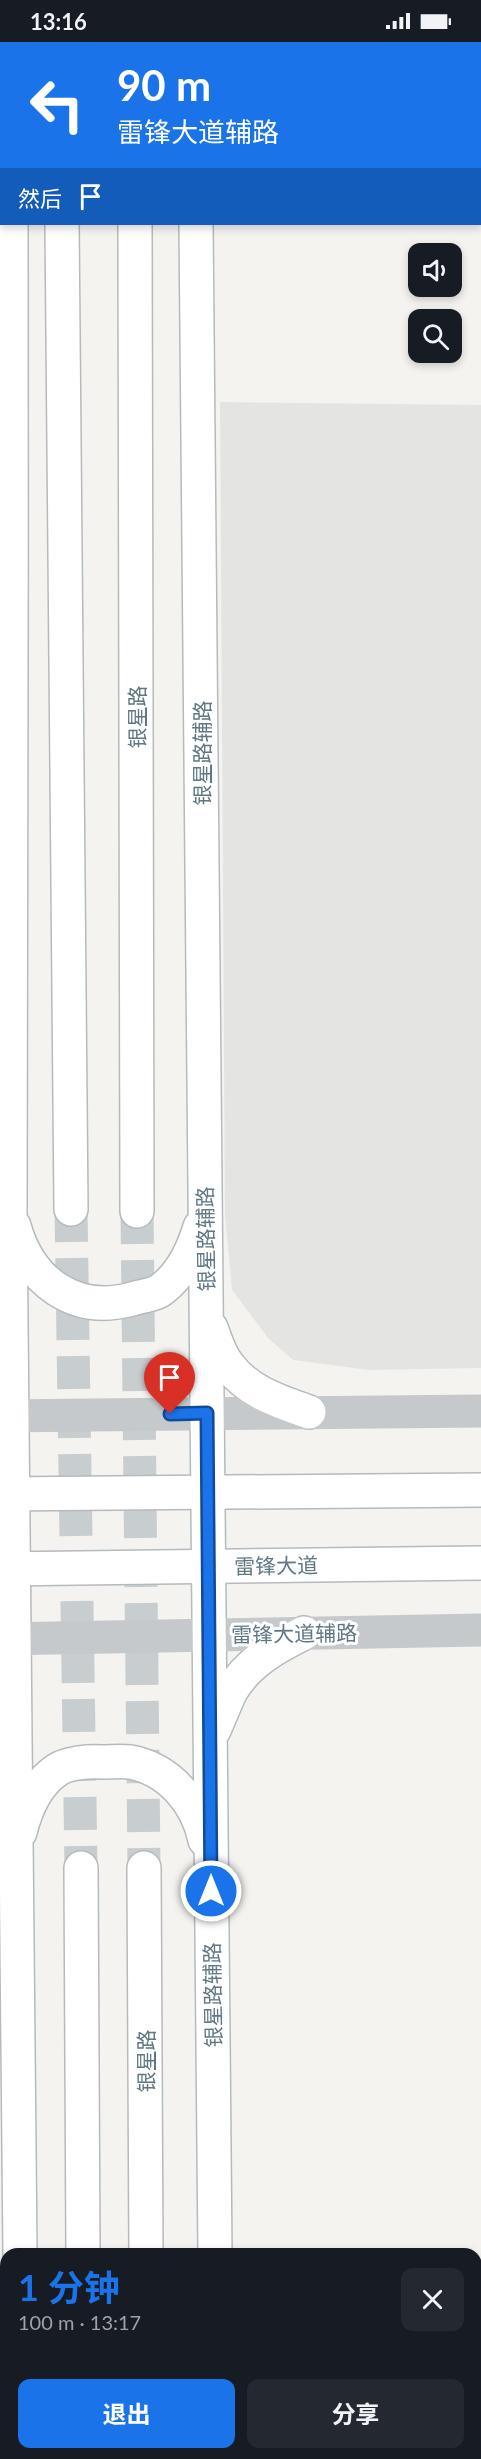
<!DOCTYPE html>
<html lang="zh">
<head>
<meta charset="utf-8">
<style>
  body { margin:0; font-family:Lato,"Noto Sans SC",sans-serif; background:#242831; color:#f1f3f6; height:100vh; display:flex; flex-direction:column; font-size:22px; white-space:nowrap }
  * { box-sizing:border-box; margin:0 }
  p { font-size:20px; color:#9ea1a6 }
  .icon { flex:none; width:33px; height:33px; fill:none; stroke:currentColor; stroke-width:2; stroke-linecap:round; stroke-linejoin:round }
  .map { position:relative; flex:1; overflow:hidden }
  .side { position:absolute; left:0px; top:2206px; width:482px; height:212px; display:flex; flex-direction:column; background:#171b24; border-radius:18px 18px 0 0; box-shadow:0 3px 9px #0003 }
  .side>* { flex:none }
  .hud { position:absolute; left:0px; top:0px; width:482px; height:183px; box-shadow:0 3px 9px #0003; background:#1a73e8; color:#fff; overflow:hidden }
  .controls { position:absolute; left:408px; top:201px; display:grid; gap:12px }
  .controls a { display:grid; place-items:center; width:54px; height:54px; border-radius:12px; background:#171b24; box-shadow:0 3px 9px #0003; font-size:30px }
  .pin { position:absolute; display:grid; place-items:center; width:51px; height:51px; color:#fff; margin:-62px -26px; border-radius:50% 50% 50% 0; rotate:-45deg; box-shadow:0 0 6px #0007 }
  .pin .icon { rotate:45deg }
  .me { position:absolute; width:66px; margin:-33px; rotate:0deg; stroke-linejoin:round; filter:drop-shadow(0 0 4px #0008) }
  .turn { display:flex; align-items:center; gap:21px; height:126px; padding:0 18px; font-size:27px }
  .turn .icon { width:78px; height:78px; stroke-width:2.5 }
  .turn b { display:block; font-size:42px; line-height:51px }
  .then { display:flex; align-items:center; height:57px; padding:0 18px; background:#0003; gap:12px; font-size:22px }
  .round { display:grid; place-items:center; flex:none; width:63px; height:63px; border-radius:12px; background:#242831 }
  .summary { display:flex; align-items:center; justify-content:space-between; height:102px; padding:0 18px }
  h1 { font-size:36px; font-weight:700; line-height:45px; color:#1a73e8 }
  .primary-button { display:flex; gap:12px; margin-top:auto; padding:12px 18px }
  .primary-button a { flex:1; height:69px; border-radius:12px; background:#1a73e8; color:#fff; font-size:24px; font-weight:700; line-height:69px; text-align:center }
  .primary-button a+a { background:#242831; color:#f1f3f6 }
  .status { display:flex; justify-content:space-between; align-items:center; height:42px; padding:0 30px; background:#171b24; direction:ltr }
  .status svg { height:16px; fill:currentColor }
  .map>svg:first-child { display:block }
  .built { fill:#e4e5e2 }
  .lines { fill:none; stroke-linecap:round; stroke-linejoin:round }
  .trunk-tunnel { stroke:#c8cecf; stroke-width:33; stroke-dasharray:33 16; stroke-linecap:butt }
  .secondary-casing { stroke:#b4bbbe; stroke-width:36 }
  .primary-casing { stroke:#b5babd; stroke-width:36 }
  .trunk-casing { stroke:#b7babc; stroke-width:36 }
  .tertiary { stroke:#c5c9cb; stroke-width:33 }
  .secondary { stroke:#fff; stroke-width:33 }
  .primary { stroke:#fff; stroke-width:33 }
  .trunk { stroke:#fff; stroke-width:33 }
  .route-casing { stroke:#114b97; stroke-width:15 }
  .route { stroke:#1a73e8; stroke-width:10 }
  .labels { text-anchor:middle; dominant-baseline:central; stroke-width:6; stroke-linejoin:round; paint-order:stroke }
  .street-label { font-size:21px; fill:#607783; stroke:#fff }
</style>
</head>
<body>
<div class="status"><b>13:16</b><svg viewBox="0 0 49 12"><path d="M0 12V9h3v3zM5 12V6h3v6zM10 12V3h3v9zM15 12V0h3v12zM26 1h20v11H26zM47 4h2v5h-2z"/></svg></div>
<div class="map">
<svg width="481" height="2417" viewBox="0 0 481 2417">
  <rect width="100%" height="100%" fill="#f4f3ef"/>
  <path class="built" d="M220,360L481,363V1326L369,1328L293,1318L268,1296L232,1248L225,1174Z"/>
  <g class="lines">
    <path class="trunk-tunnel" d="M71,1167L81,1826
      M137,1169L144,1826"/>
    <g class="secondary-casing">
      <path id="secondary" d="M10,0V2
        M194,0V2
        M0,72L2,69
        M11,182C12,512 10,841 10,1172C11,1519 14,1866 20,2212
        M196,182L215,2212
        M14,1184C29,1239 74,1273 132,1257C141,1254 155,1253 162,1247C182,1232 193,1208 200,1185
        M211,1286C216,1299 220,1314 229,1324C248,1350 281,1360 309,1370
        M214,1688C220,1675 225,1661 231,1649C248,1620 276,1605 304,1591
        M20,1790C26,1766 36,1742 57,1728C67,1721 89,1719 102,1720C111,1720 121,1719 130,1720C169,1727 197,1760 205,1798
        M24,2412V2417
        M217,2412V2417"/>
    </g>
    <g class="primary-casing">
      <path id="primary" d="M0,1452L481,1448
        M0,1527L481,1521"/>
    </g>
    <g class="trunk-casing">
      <path id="trunk" d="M61,0V2
        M134,0V2
        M62,182L71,1167
        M135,182L137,1169
        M81,1826L83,2212
        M144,1826L146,2212
        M85,2412V2417
        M147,2412V2417"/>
    </g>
    <path class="tertiary" d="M0,1374L481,1369
      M0,1597L481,1588"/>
    <use href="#secondary" class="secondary"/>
    <use href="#primary" class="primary"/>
    <use href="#trunk" class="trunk"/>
  </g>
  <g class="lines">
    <g class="route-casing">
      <path id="route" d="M170,1372L207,1371L211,1849"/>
    </g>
    <use href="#route" class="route"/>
  </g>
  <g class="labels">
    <g class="street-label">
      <text transform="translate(136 675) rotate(-90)">银星路</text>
      <text transform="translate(201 711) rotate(-90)">银星路辅路</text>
      <text transform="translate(205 1197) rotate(-91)">银星路辅路</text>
      <text transform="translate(276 1523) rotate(-1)">雷锋大道</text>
      <text transform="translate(294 1591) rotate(-1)">雷锋大道辅路</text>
      <text transform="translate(212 1953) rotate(-91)">银星路辅路</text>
      <text transform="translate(145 2019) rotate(-90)">银星路</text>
    </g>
  </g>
</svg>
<div class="controls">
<a><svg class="icon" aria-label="sound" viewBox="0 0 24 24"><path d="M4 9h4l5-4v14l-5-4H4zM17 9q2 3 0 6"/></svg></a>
<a><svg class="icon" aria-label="search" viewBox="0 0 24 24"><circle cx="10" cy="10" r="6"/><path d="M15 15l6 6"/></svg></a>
</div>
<div class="pin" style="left:170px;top:1372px;background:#d93025"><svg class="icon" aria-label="arrive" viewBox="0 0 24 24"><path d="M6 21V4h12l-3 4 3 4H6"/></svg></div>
<svg class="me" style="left:211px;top:1849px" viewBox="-20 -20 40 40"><circle r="17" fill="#1a73e8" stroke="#fff" stroke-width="3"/><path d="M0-11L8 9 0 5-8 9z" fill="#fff"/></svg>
<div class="hud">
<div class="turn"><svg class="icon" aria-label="left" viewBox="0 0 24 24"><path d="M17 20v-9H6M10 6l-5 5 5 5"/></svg><div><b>90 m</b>雷锋大道辅路</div></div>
<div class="then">然后<svg class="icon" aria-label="arrive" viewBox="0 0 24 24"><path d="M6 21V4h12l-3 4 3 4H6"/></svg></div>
</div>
<section class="side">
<div class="summary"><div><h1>1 分钟</h1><p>100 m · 13:17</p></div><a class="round"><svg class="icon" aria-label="close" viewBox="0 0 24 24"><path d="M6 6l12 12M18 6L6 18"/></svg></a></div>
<div class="primary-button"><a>退出</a><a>分享</a></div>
</section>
</div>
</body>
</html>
